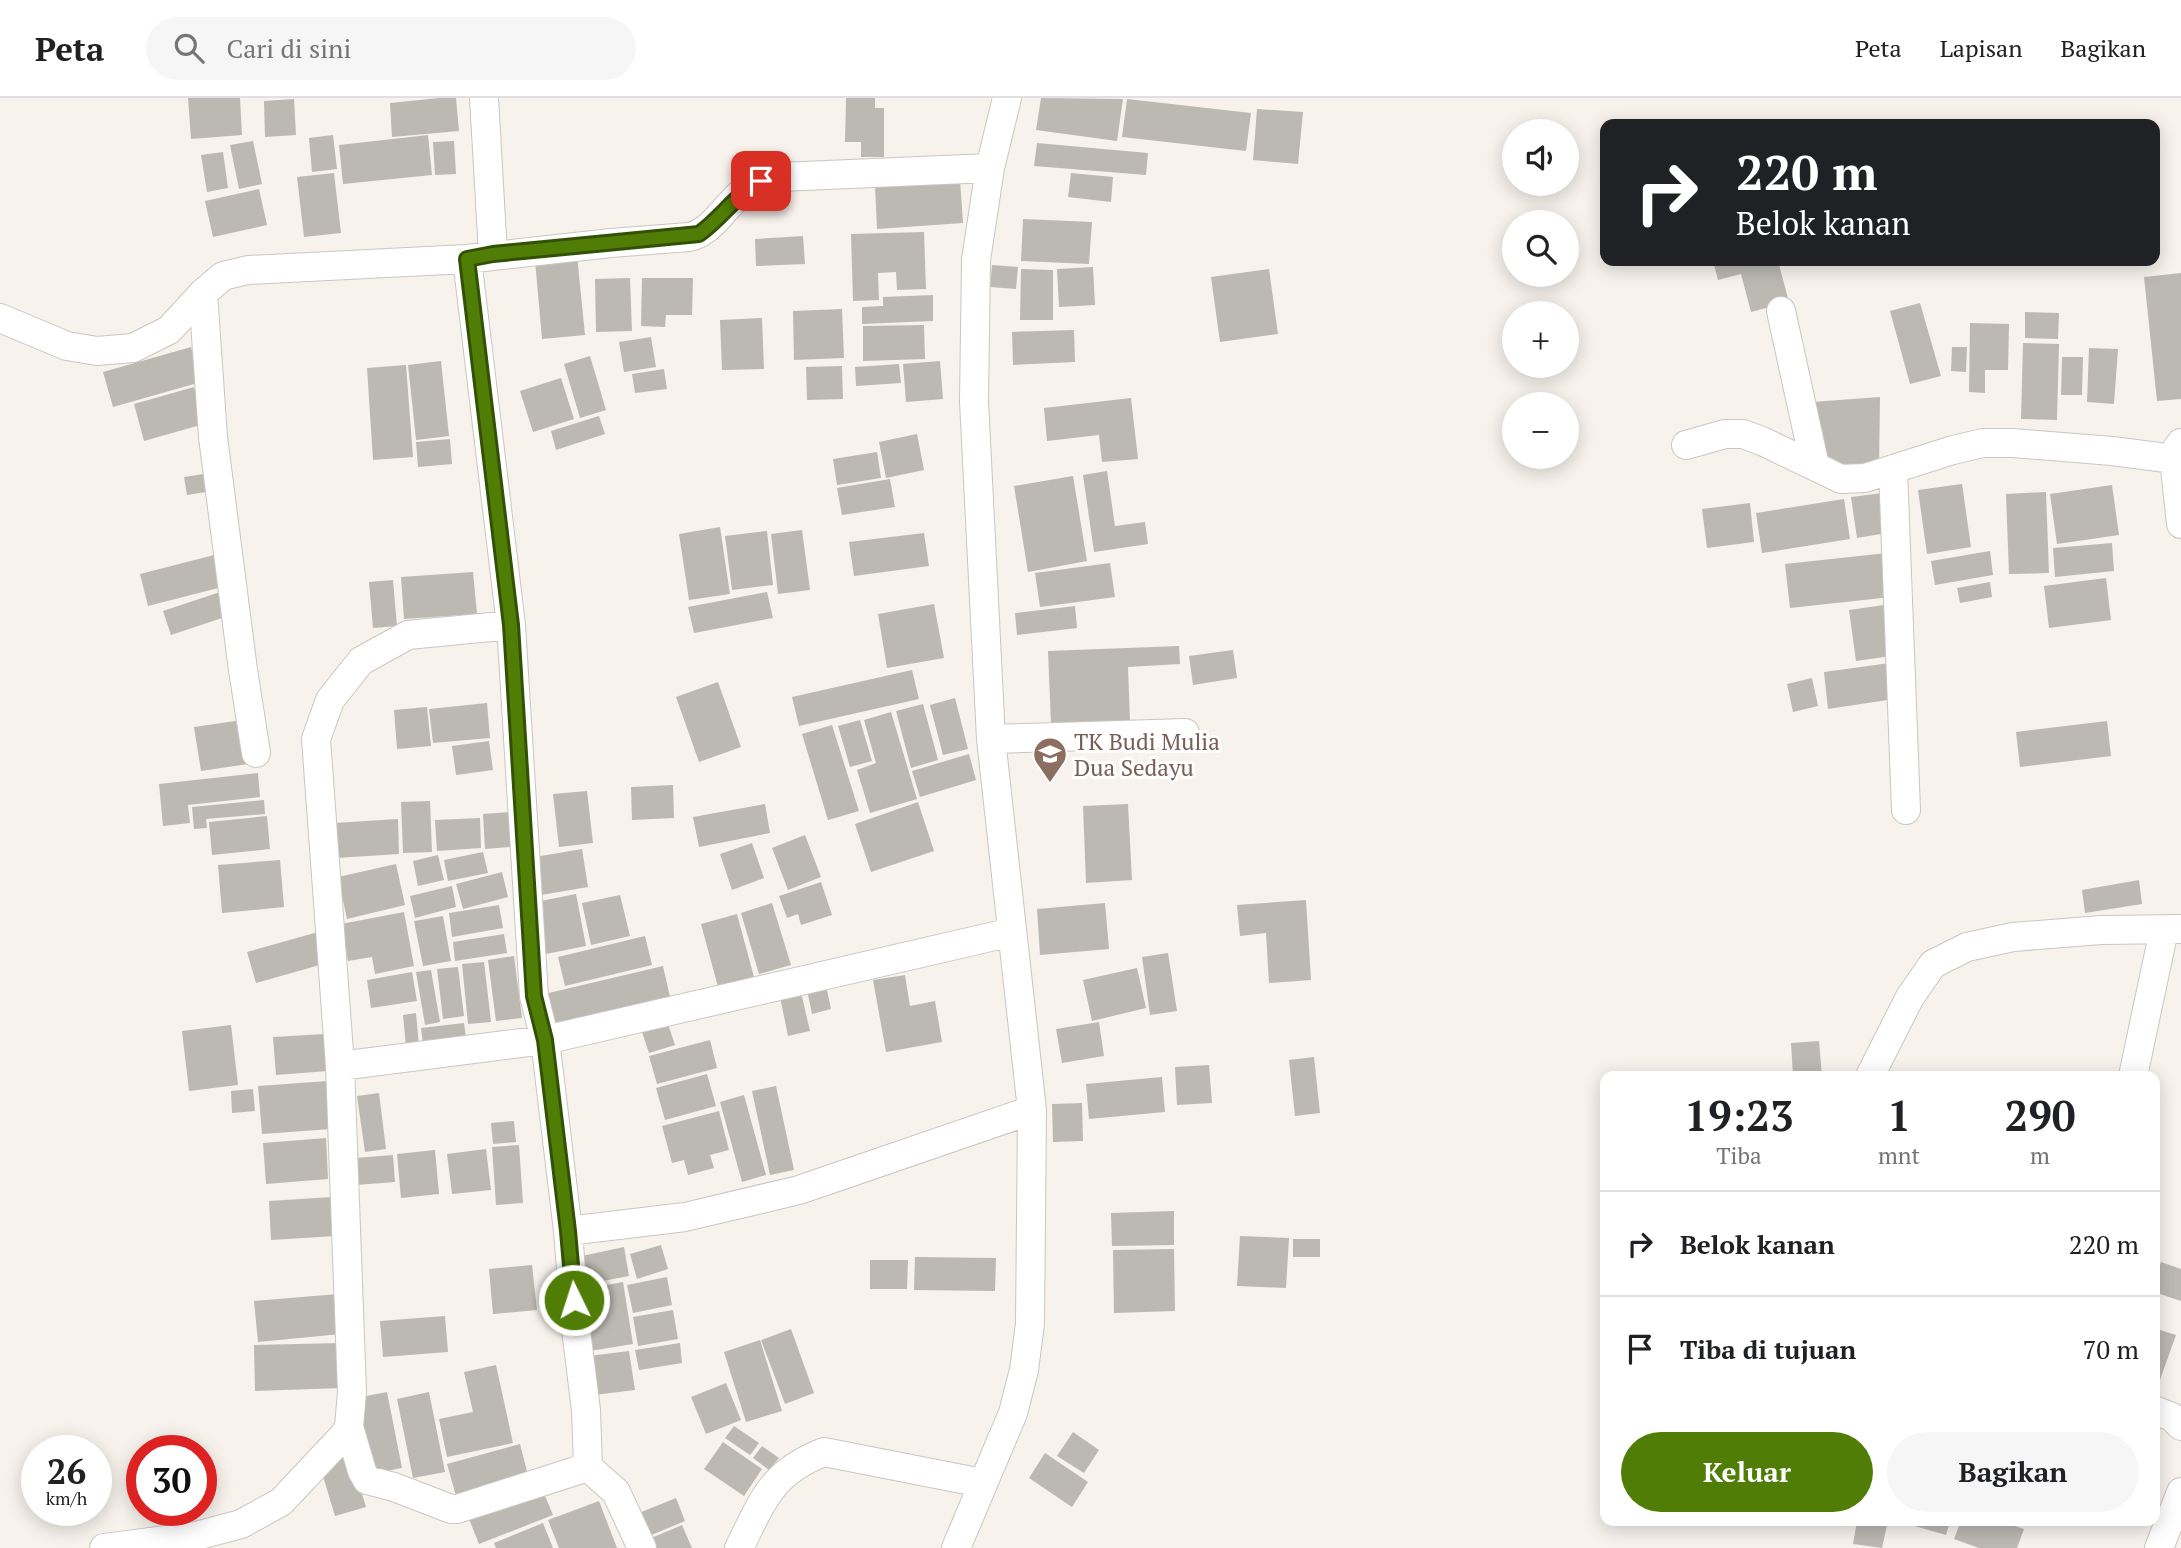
<!DOCTYPE html>
<html lang="id">
<head>
<meta charset="utf-8">
<style>
  body { margin:0; font-family:"PT Serif",serif; background:#f6f6f6; color:#202124; height:100vh; display:flex; flex-direction:column; font-size:26px; white-space:nowrap }
  * { box-sizing:border-box; margin:0 }
  p { font-size:23px; color:#757577 }
  .icon { flex:none; width:38px; height:38px; fill:none; stroke:currentColor; stroke-width:2; stroke-linecap:round; stroke-linejoin:round }
  .map { position:relative; flex:1; overflow:hidden }
  .panel { position:absolute; left:1600px; top:973px; width:560px; height:455px; display:flex; flex-direction:column; background:#fff; border-radius:14px; box-shadow:0 4px 18px #0003 }
  .panel>* { flex:none }
  .guide { position:absolute; left:1600px; top:21px; width:560px; height:147px; border-radius:14px; box-shadow:0 4px 18px #0003; background:#202124; color:#fff; overflow:hidden }
  .fabs { position:absolute; left:1502px; top:21px; display:grid; gap:14px }
  .fabs a { display:grid; place-items:center; width:77px; height:77px; border-radius:50%; background:#fff; box-shadow:0 4px 18px #0003; font-size:35px }
  .speed { position:absolute; left:21px; top:1337px; display:flex; gap:14px; font-size:35px; font-weight:700; text-align:center }
  .speed>* { display:grid; place-content:center; width:91px; height:91px; border-radius:50%; background:#fff; box-shadow:0 4px 18px #0003; line-height:1 }
  .speed small { font-size:18px; font-weight:400 }
  .speed .limit { border:10px solid #d22; background:#fff; color:#111 }
  .pin { position:absolute; display:grid; place-items:center; width:60px; height:60px; color:#fff; margin:-30px; border-radius:14px; box-shadow:0 4px 10px #0006 }
  .me { position:absolute; width:77px; margin:-38px; rotate:356deg; stroke-linejoin:round; filter:drop-shadow(0 0 5px #0008) }
  .turn { display:flex; align-items:center; gap:24px; height:147px; padding:0 21px; font-size:32px }
  .turn .icon { width:91px; height:91px; stroke-width:2.5 }
  .turn b { display:block; font-size:49px; line-height:60px }
  .eta { display:flex; justify-content:space-evenly; align-items:center; height:119px; text-align:center }
  .eta b { font-size:42px; font-weight:700; line-height:49px }
  .button { display:flex; gap:14px; margin-top:auto; padding:14px 21px }
  .button a { flex:1; height:80px; border-radius:42px; background:#4f7d06; color:#fff; font-size:28px; font-weight:700; line-height:80px; text-align:center }
  .button a+a { background:#f6f6f6; color:#202124 }
  ul { padding:0; list-style:none }
  li { display:flex; align-items:center; gap:21px; height:105px; padding:0 21px; border-top:2px solid #e0e0e0 }
  li div { flex:1 }
  li b { display:block; font-size:26px }
  li em { font-style:normal }
  header { display:flex; align-items:center; gap:42px; box-sizing:border-box; height:98px; padding:0 35px; background:#fff; border-bottom:2px solid #e0e0e0 }
  header strong { font-size:33px }
  nav { display:flex; gap:38px; margin-inline-start:auto; font-size:24px }
  .search { width:490px; height:63px; background:#f6f6f6; display:flex; align-items:center; gap:18px; box-sizing:border-box; padding:0 24px; border-radius:38px; color:#757577; font-size:26px }
  .map>svg:first-child { display:block }
  .building { fill:#bcb8b2 }
  .lines { fill:none; stroke-linecap:round; stroke-linejoin:round }
  .minor-casing { stroke:#cac6c0; stroke-width:30 }
  .minor { stroke:#fff; stroke-width:28 }
  .route-casing { stroke:#335104; stroke-width:18 }
  .route { stroke:#4f7d06; stroke-width:12 }
  .labels { text-anchor:middle; dominant-baseline:central; stroke-width:6; stroke-linejoin:round; paint-order:stroke }
  .education-label { font-size:23px; fill:#785e54; stroke:#fff; text-anchor:start }
</style>
</head>
<body>
<header>
<strong>Peta</strong>
<div class="search"><svg class="icon" aria-label="search" viewBox="0 0 24 24"><circle cx="10" cy="10" r="6"/><path d="M15 15l6 6"/></svg>Cari di sini</div>
<nav><a>Peta</a><a>Lapisan</a><a>Bagikan</a></nav>
</header>
<div class="map">
<svg width="2181" height="1450" viewBox="0 0 2181 1450">
  <rect width="100%" height="100%" fill="#f7f2ec"/>
  <path class="building" d="M188,0H240L242,37L191,41Z
    M439,0H456L459,33L392,39L390,5Z
    M846,0H875V10H884V59H861V44H845Z
    M1041,0L1123,1L1117,43L1036,32Z
    M294,1L296,37L265,39L264,3Z
    M1127,1L1251,15L1246,53L1122,39Z
    M1257,11L1303,14L1298,66L1253,62Z
    M333,37L337,71L312,74L309,40Z
    M428,37L432,77L343,86L339,47Z
    M253,43L262,86L239,91L230,47Z
    M454,43L456,76L435,77L433,44Z
    M1037,45L1148,55L1146,77L1034,68Z
    M223,54L228,90L207,94L201,57Z
    M334,75L341,135L304,139L297,79Z
    M1071,75L1113,79L1111,104L1068,99Z
    M960,82L963,125L877,131L875,88Z
    M259,91L267,127L213,139L205,103Z
    M1023,121L1092,124L1089,166L1021,163Z
    M924,134L926,191L897,192L896,174L878,175L879,202L853,203L851,136Z
    M803,138L805,166L756,168L755,141Z
    M577,157L585,237L542,241L535,162Z
    M1713,163H1778L1789,204L1751,214L1741,176L1718,182Z
    M992,167L1018,169L1016,191L990,189Z
    M1093,169L1095,207L1059,209L1057,171Z
    M1021,171L1053,172V222H1020Z
    M1269,171L1278,236L1220,244L1211,179Z
    M2181,175V301L2157,303L2144,179Z
    M630,180L632,233L596,234L595,181Z
    M642,180H693L692,217H666L665,229L641,228Z
    M933,197V223L862,226V209L883,208V199Z
    M1920,205L1941,278L1910,286L1890,213Z
    M842,211L844,260L794,262L793,213Z
    M2025,214L2059,215L2058,241L2025,240Z
    M762,220L764,271L722,272L720,222Z
    M1970,225L2009,226L2008,272H1985V295L1969,294Z
    M924,227L925,261L863,263V228Z
    M1074,232L1075,264L1013,267L1012,234Z
    M651,239L656,269L624,274L619,244Z
    M2023,245L2059,246L2057,322L2021,321Z
    M191,249L201,284L113,309L103,274Z
    M1952,249H1967L1966,274L1951,273Z
    M2089,250L2118,251L2114,306L2087,304Z
    M590,258L606,312L580,320L564,266Z
    M2062,259H2083L2082,297H2061Z
    M441,263L449,338L416,342L408,267Z
    M940,263L943,301L906,304L903,266Z
    M899,266L901,285L856,288L855,269Z
    M406,267L413,359L373,362L367,270Z
    M842,268L843,301L807,302L806,269Z
    M664,271L667,291L635,295L632,276Z
    M561,280L574,321L533,334L520,293Z
    M194,289L204,326L144,343L134,306Z
    M1880,299L1879,369L1843,366L1820,354L1812,304Z
    M1131,300L1138,361L1102,364L1099,337L1047,343L1044,310Z
    M599,318L605,336L556,352L551,333Z
    M917,336L924,372L886,380L879,344Z
    M450,341L452,366L418,369L416,344Z
    M877,354L881,380L837,387L833,361Z
    M1107,373L1115,428L1145,424L1148,446L1094,454L1083,377Z
    M210,375L212,393L187,397L184,379Z
    M1073,378L1087,463L1028,474L1014,388Z
    M890,381L895,409L842,417L837,390Z
    M1962,386L1971,449L1927,456L1918,392Z
    M2112,387L2119,437L2057,446L2050,396Z
    M2046,394L2049,475L2009,476L2006,396Z
    M1882,395L1887,435L1857,440L1851,399Z
    M1844,401L1850,441L1762,455L1756,415Z
    M1750,405L1754,444L1707,450L1702,411Z
    M720,429L730,496L689,502L679,436Z
    M802,432L810,492L778,496L771,436Z
    M767,433L773,487L732,492L725,438Z
    M924,435L929,468L854,478L849,444Z
    M2112,445L2114,473L2055,479L2053,450Z
    M1990,453L1993,477L1935,487L1931,463Z
    M1887,455L1891,499L1790,510L1785,466Z
    M218,456L226,488L148,508L140,476Z
    M1110,465L1115,499L1040,509L1035,475Z
    M473,474L477,516L404,521L401,479Z
    M2106,480L2111,522L2049,530L2044,488Z
    M393,482L397,528L373,530L369,484Z
    M1990,484L1992,499L1960,505L1957,490Z
    M223,493L231,517L171,537L163,513Z
    M767,494L773,520L694,535L688,509Z
    M934,506L944,560L887,570L878,516Z
    M1884,507L1891,558L1856,563L1849,512Z
    M1075,508L1077,530L1017,537L1015,515Z
    M1179,548L1180,566L1128,569L1130,623L1051,626L1048,553Z
    M1233,552L1237,580L1193,587L1189,558Z
    M1890,565L1894,601L1828,611L1824,574Z
    M912,572L919,601L799,628L792,599Z
    M1812,580L1818,608L1793,614L1787,586Z
    M718,584L741,649L699,664L676,599Z
    M955,600L968,651L943,657L930,607Z
    M487,605L490,640L433,645L429,611Z
    M923,606L938,662L911,670L896,613Z
    M427,609L431,648L397,651L394,612Z
    M891,614L917,701L870,715L857,672L876,665L864,622Z
    M242,622L248,666L201,673L194,629Z
    M860,622L872,663L850,669L838,628Z
    M2107,623L2111,658L2020,669L2016,634Z
    M832,627L859,713L828,722L802,636Z
    M489,643L493,672L456,677L452,648Z
    M969,656L976,682L920,699L912,673Z
    M258,675L260,699L188,707L190,725L163,728L159,686Z
    M673,687L674,720L632,722L631,689Z
    M587,693L593,745L559,749L553,696Z
    M264,702L265,716L206,721L207,730L194,731L192,709Z
    M430,703L432,754L403,755L401,704Z
    M918,704L934,753L871,774L855,726Z
    M765,706L770,735L699,749L693,719Z
    M1128,706L1132,782L1086,785L1083,708Z
    M510,714L511,749L485,751L483,716Z
    M267,718L270,751L212,757L209,724Z
    M480,720L481,750L437,753L435,722Z
    M398,721L399,756L336,760L334,725Z
    M805,737L821,779L788,792L772,750Z
    M752,745L764,780L732,792L720,756Z
    M582,751L588,789L541,797L535,759Z
    M483,754L488,775L448,783L444,762Z
    M438,757L444,782L418,788L413,763Z
    M280,762L284,809L222,815L218,767Z
    M396,766L405,807L347,821L338,779Z
    M502,774L508,799L463,811L456,786Z
    M2139,782L2142,806L2085,815L2082,792Z
    M821,784L832,817L801,827L798,816L787,820L779,798Z
    M452,788L456,809L415,820L410,798Z
    M576,796L586,848L546,856L536,804Z
    M620,797L630,838L591,847L582,805Z
    M1306,802L1311,882L1269,885L1266,835L1240,838L1237,807Z
    M772,805L791,867L759,876L741,815Z
    M1105,805L1109,851L1040,857L1037,811Z
    M499,807L503,830L452,839L449,815Z
    M404,814L414,868L375,876L372,859L348,863L341,826Z
    M737,816L754,879L718,889L701,826Z
    M443,818L451,863L423,868L414,823Z
    M318,834L327,865L256,885L247,854Z
    M504,836L507,855L455,863L453,844Z
    M645,838L652,867L565,888L558,859Z
    M1168,855L1177,913L1150,917L1142,859Z
    M514,858L522,920L496,923L488,862Z
    M484,864L491,924L468,926L462,866Z
    M663,868L670,899L544,929L536,898Z
    M458,869L464,918L443,921L437,871Z
    M1137,870L1146,910L1092,923L1083,882Z
    M431,872L440,924L425,927L416,874Z
    M412,874L417,903L371,910L367,882Z
    M905,877L910,908L935,903L942,944L886,954L873,882Z
    M825,883L831,911L812,916L806,887Z
    M800,890L810,933L788,938L779,894Z
    M416,915L419,948L406,950L403,917Z
    M667,923L675,947L649,955L641,931Z
    M1099,924L1104,958L1062,965L1056,931Z
    M464,925L467,948L424,954L421,930Z
    M231,927L238,987L189,993L182,933Z
    M325,936L328,973L276,977L273,939Z
    M710,942L717,970L657,986L649,958Z
    M1819,943L1822,978H1793L1791,945Z
    M1314,959L1320,1015L1295,1018L1289,962Z
    M1209,967L1212,1005L1177,1007L1175,969Z
    M707,976L716,1008L665,1022L656,990Z
    M1162,979L1165,1014L1089,1021L1086,986Z
    M328,983L331,1031L262,1036L258,988Z
    M776,988L794,1072L770,1077L752,993Z
    M253,991L255,1013L232,1015L231,993Z
    M379,995L386,1051L365,1054L357,998Z
    M744,997L766,1077L742,1084L720,1004Z
    M1082,1005L1083,1043L1053,1044L1052,1006Z
    M719,1013L729,1052L710,1057L714,1070L688,1077L684,1062L672,1065L662,1028Z
    M514,1023L516,1044L493,1046L491,1025Z
    M326,1040L328,1081L266,1086L263,1045Z
    M519,1047L523,1105L496,1107L492,1049Z
    M486,1051L491,1092L452,1096L447,1056Z
    M435,1052L439,1096L401,1100L397,1056Z
    M393,1057L395,1084L356,1087L355,1060Z
    M332,1099L335,1138L271,1142L269,1103Z
    M1174,1113V1147L1112,1148L1111,1115Z
    M1240,1138L1289,1140L1286,1190L1237,1188Z
    M1293,1141H1320V1159H1293Z
    M661,1147L668,1171L637,1181L630,1156Z
    M624,1149L629,1178L587,1186L582,1158Z
    M1174,1151L1175,1213L1114,1215L1113,1152Z
    M915,1159L996,1160L995,1193L914,1192Z
    M870,1162H908L907,1191H870Z
    M2161,1164L2181,1171V1203L2154,1194V1183Z
    M532,1167L537,1212L493,1216L489,1171Z
    M667,1179L672,1207L633,1215L627,1187Z
    M623,1184L633,1246L590,1253L580,1192Z
    M338,1196L341,1236L258,1244L254,1203Z
    M673,1212L678,1241L638,1248L633,1219Z
    M445,1218L448,1254L383,1259L380,1223Z
    M2154,1230L2176,1237L2156,1293H2154Z
    M791,1231L814,1295L785,1306L761,1242Z
    M760,1242L782,1313L746,1324L724,1254Z
    M341,1245L342,1290L255,1293L254,1247Z
    M680,1245L682,1265L639,1272L635,1252Z
    M629,1253L635,1292L594,1297L589,1258Z
    M496,1267L513,1345L447,1359L439,1321L473,1314L464,1274Z
    M726,1285L741,1322L706,1336L691,1299Z
    M387,1294L402,1370L371,1376L356,1300Z
    M429,1294L445,1374L413,1380L397,1301Z
    M734,1328L759,1345L750,1357L725,1340Z
    M1073,1334L1099,1352L1084,1375L1057,1358Z
    M723,1344L762,1371L744,1398L704,1371Z
    M520,1346L530,1385L458,1405L447,1366Z
    M762,1348L779,1360L769,1372L753,1360Z
    M1045,1355L1088,1384L1072,1409L1029,1380Z
    M350,1356L366,1409L335,1418L319,1365Z
    M540,1386L553,1417L479,1446L467,1416Z
    M676,1400L685,1423L649,1438L639,1415Z
    M599,1403L617,1450H559L548,1422Z
    M1857,1423L1887,1427L1882,1450L1853,1446Z
    M1897,1423H1950L1946,1437Z
    M1961,1423H2001L2024,1431L2017,1450H1979L1954,1441Z
    M543,1425L553,1450H496L494,1445Z
    M682,1427L692,1450H652L649,1441Z"/>
  <g class="lines">
    <g class="minor-casing">
      <path id="minor" d="M484,0L493,156
        M467,161L511,527L534,898L545,942L568,1133L575,1224L586,1312L588,1369L616,1394L642,1450
        M203,195L213,339L243,572L256,655
        M1781,213L1815,368
        M0,220L67,248L97,253L133,250L169,232L203,195L223,178L248,172L467,161L611,145L689,139C714,133 724,108 744,93C754,85 767,82 780,79L990,70
        M2181,345L2177,350L2174,361L2181,426
        M1686,347L1725,336H1743L1762,343L1841,381L1865,380L1953,352L1983,345H2013L2112,353L2174,361
        M1893,371L1906,712
        M991,641L1185,635
        M340,968L545,942L1012,834
        M1870,978L1910,899L1933,866L1967,849L2013,839L2101,832L2181,831
        M2133,978L2164,832
        M568,1133L685,1119L799,1092L1032,1012
        M2154,1312L2172,1319L2181,1328
        M349,1329L362,1373L367,1382L394,1389L451,1411H457L588,1369
        M104,1450L196,1438L241,1426L281,1404L344,1337L349,1329L352,1294L340,968L316,641L330,602L361,563L408,537L511,527
        M739,1450C763,1403 770,1375 824,1354L982,1385
        M956,1450L1013,1315L1024,1272L1030,1226L1032,1012L991,641L974,303L976,162L990,70L1007,0
        M2159,1450L2181,1394"/>
    </g>
    <use href="#minor" class="minor"/>
  </g>
  <g class="lines">
    <g class="route-casing">
      <path id="route" d="M574,1202L568,1133L545,942L534,898L511,527L467,161L493,156L699,136C723,119 734,98 761,83"/>
    </g>
    <use href="#route" class="route"/>
  </g>
  <defs>
    <g id="school-pin" transform="scale(1.75)"><path d="M0 17L-7.5 6A9.5 9.5 0 1 1 7.5 6Z" fill="#8d6e63" stroke="#fff"/><path d="M0-5L7-2L0 1L-7-2ZM-4 1L0 2.5L4 1V4Q0 6-4 4Z" fill="#fff"/></g>
  </defs>
  <g fill-rule="evenodd">
    <use href="#school-pin" x="1050" y="656"/>
  </g>
  <g class="labels">
    <g class="education-label">
      <text x="1074" y="643">TK Budi Mulia<tspan x="1074" dy="26">Dua Sedayu</tspan></text>
    </g>
  </g>
</svg>
<div class="fabs">
<a><svg class="icon" aria-label="sound" viewBox="0 0 24 24"><path d="M4 9h4l5-4v14l-5-4H4zM17 9q2 3 0 6"/></svg></a>
<a><svg class="icon" aria-label="search" viewBox="0 0 24 24"><circle cx="10" cy="10" r="6"/><path d="M15 15l6 6"/></svg></a>
<a>+</a>
<a>−</a>
</div>
<div class="speed"><div>26<small>km/h</small></div><div class="limit">30</div></div>
<div class="pin" style="left:761px;top:83px;background:#d93025"><svg class="icon" aria-label="arrive" viewBox="0 0 24 24"><path d="M6 21V4h12l-3 4 3 4H6"/></svg></div>
<svg class="me" style="left:574px;top:1202px" viewBox="-20 -20 40 40"><circle r="17" fill="#4f7d06" stroke="#fff" stroke-width="3"/><path d="M0-11L8 9 0 5-8 9z" fill="#fff"/></svg>
<div class="guide">
<div class="turn"><svg class="icon" aria-label="right" viewBox="0 0 24 24"><path d="M7 20v-9h11M14 6l5 5-5 5"/></svg><div><b>220 m</b>Belok kanan</div></div>
</div>
<section class="panel">
<div class="eta">
<div><b>19:23</b><p>Tiba</p></div>
<div><b>1</b><p>mnt</p></div>
<div><b>290</b><p>m</p></div>
</div>
<ul>
<li><svg class="icon" aria-label="right" viewBox="0 0 24 24"><path d="M7 20v-9h11M14 6l5 5-5 5"/></svg><div><b>Belok kanan</b></div><em>220 m</em></li>
<li><svg class="icon" aria-label="arrive" viewBox="0 0 24 24"><path d="M6 21V4h12l-3 4 3 4H6"/></svg><div><b>Tiba di tujuan</b></div><em>70 m</em></li>
</ul>
<div class="button"><a>Keluar</a><a>Bagikan</a></div>
</section>
</div>
</body>
</html>
